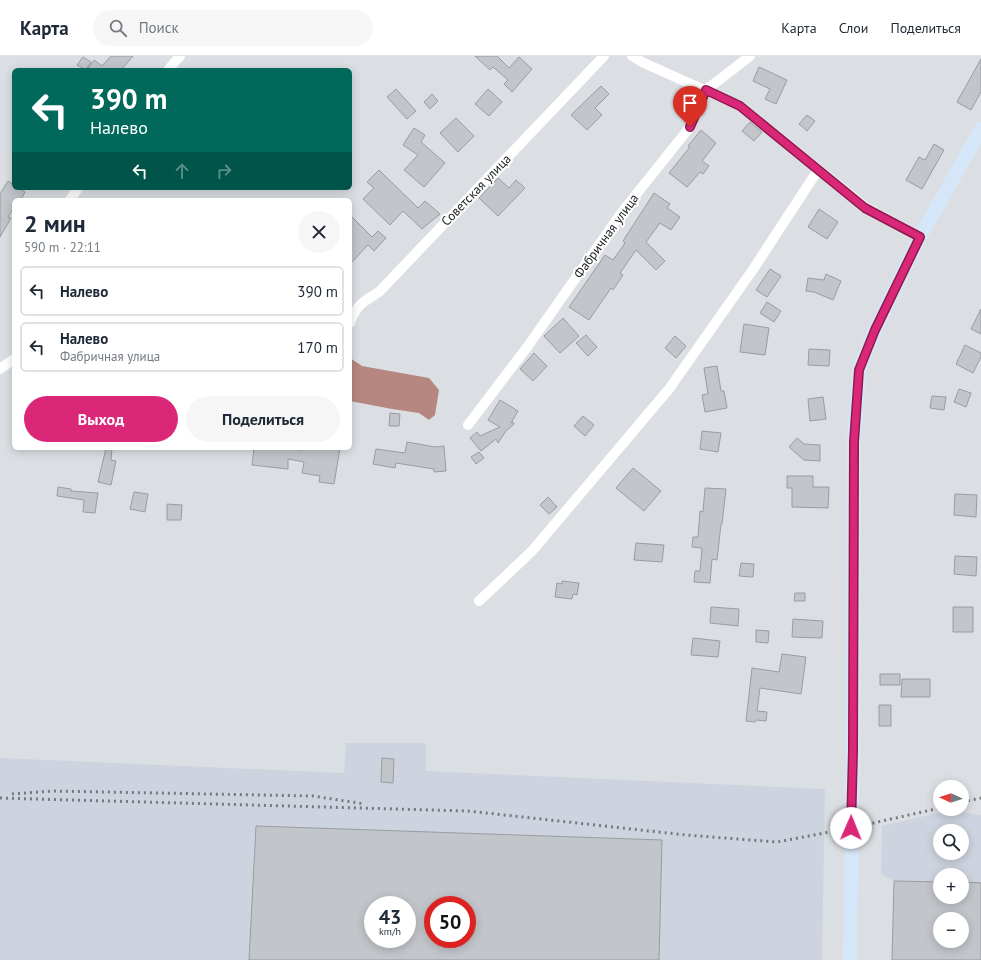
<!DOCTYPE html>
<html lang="ru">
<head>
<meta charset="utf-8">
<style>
  body { margin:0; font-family:"PT Sans",sans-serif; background:#f6f6f7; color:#1f2937; height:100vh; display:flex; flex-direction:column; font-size:15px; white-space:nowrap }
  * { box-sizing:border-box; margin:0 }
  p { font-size:13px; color:#747a83 }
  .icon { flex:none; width:22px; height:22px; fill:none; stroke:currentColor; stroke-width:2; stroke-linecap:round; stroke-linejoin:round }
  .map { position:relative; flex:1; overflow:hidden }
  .panel { position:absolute; left:12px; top:142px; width:340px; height:252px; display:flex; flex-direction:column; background:#fff; border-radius:6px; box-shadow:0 2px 10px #0003 }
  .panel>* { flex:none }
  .banner { position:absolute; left:12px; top:12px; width:340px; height:122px; border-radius:6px; box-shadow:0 2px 10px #0003; background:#00695c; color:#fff; overflow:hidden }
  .needle { width:26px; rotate:273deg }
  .tools { position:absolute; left:933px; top:724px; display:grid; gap:8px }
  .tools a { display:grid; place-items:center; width:36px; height:36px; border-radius:50%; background:#fff; box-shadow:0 2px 10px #0003; font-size:20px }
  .speed { position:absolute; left:364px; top:840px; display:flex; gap:8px; font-size:20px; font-weight:700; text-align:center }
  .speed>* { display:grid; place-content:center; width:52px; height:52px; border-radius:50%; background:#fff; box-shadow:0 2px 10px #0003; line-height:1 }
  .speed small { font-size:10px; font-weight:400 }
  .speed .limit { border:6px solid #d22; background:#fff; color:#111 }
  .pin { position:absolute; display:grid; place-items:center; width:34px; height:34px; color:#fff; margin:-41px -17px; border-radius:50% 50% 50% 0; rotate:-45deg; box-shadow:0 0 4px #0007 }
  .pin .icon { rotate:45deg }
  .me { position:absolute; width:44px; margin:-22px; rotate:1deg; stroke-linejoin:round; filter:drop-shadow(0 0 3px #0008) }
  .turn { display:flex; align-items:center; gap:14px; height:84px; padding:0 12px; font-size:18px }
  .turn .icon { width:52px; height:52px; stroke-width:2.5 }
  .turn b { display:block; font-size:28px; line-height:34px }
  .lanes { display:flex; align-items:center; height:38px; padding:0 12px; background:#0003; justify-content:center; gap:20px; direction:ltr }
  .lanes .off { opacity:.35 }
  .round { display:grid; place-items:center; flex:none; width:42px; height:42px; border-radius:21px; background:#f6f6f7 }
  .head { display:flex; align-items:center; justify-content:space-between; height:68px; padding:0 12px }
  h1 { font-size:24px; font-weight:700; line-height:30px }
  .button { display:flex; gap:8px; margin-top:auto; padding:8px 12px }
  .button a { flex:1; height:46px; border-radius:24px; background:#db2777; color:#fff; font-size:16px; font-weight:700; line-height:46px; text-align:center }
  .button a+a { background:#f6f6f7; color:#1f2937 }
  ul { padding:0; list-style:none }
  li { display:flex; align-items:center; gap:12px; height:50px; margin:0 8px 6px; padding:0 4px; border:2px solid #e0e1e3; border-radius:6px }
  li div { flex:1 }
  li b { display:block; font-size:15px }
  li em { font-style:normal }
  header { display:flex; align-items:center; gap:24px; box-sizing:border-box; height:56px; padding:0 20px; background:#fff; border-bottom:1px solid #e0e1e3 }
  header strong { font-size:19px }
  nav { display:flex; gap:22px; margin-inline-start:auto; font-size:14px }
  .search { width:280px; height:36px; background:#f6f6f7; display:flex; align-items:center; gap:10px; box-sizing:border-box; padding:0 14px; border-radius:22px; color:#747a83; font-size:15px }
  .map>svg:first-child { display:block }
  .built { fill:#cdd4df; fill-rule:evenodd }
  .water { fill:#b68781 }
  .building { fill:#c2c5ca; stroke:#999ca1; fill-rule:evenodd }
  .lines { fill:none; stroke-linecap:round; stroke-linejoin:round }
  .street { stroke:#fff; stroke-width:10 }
  .secondary { stroke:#d6e6f9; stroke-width:14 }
  .rail { stroke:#76787b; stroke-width:3; stroke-dasharray:2 4; stroke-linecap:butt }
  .route-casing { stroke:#8e194d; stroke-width:10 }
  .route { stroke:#db2777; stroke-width:7 }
  .labels { text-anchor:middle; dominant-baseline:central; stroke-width:4; stroke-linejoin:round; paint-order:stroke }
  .street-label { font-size:13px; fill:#242527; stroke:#fff }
</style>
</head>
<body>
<header>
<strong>Карта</strong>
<div class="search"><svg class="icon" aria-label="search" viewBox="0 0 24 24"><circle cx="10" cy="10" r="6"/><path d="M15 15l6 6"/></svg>Поиск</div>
<nav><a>Карта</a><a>Слои</a><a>Поделиться</a></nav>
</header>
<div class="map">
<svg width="981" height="904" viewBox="0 0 981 904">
  <rect width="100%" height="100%" fill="#dbdfe3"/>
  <path class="built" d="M346,687H426V715L825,733L822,904H0V702L344,717ZM373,849H407V883H373ZM433,849H467V883H433Z
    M951,754L981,759V904H892L894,825L881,818L882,770ZM940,775H962V797H940ZM940,819H962V841H940ZM940,863H962V885H940Z"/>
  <path class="water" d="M350,302L362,310L429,322L439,334L435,359L429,364L419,357L392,353L350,345Z"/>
  <path class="building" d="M111,0H133L121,14H87L94,4L102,10Z
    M475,0H497L509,12L519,1L532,13L512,36L504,28L508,24L493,11L490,14Z
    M83,1L91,6L86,14L77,9Z
    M981,3V36L971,54L957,46Z
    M759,11L787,24L776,48L765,43L770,33L753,25Z
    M601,30L609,38L595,52L602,59L587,74L571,59Z
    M396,33L416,55L407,63L387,41Z
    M488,33L502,46L489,60L475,48Z
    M432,38L438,45L430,53L424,46Z
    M807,59L815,65L807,75L799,68Z
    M456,62L474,80L458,96L440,77Z
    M750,66L762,76L754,85L742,75Z
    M414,72L425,79L421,86L445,107L424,131L404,114L418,99L403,89Z
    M701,74L716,87L702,105L709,110L703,118L700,116L687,131L669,117L690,91L688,90Z
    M934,88L944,94L922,133L906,124L919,101L925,104Z
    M379,114L418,152L425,145L440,158L422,173L403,155L390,169L363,143L374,132L367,126Z
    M498,122L509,132L516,124L525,132L498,160L479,142Z
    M8,125L14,129V132H19L25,136L21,144H14V151L8,161L11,162L0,181V138Z
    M654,137L670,148L667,152L680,161L671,174L660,167L646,186L665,205L656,214L636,194L620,217L623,219L613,234L611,232L589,264L569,251L605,199L613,204L625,187L623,185Z
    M819,153L838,166L827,183L808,171Z
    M350,159L372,181L378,175L386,182L374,195L368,189L350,208Z
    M770,213L781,220L767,241L756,234Z
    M826,218L841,225L833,244L814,236L806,235L808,222L824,224Z
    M767,246L781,255L774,266L760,257Z
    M981,253V278L971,273Z
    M563,262L579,280L560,297L544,280Z
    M744,268L769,272L765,299L740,296Z
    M586,279L597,291L588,300L576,287Z
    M675,280L686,290L676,302L665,292Z
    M965,289L981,297V301L973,317L956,308Z
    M809,293L830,294L829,310L808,309Z
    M534,297L547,310L533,325L520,313Z
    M717,310L721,335H724L727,352L705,356L702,339L708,338L704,312Z
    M959,333L971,337L966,351L954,346Z
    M932,340L946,341L944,354L930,352Z
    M823,341L826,363L810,365L808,343Z
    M500,344L518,355L511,367L513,366L514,368L506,375L498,387L496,383L481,395L470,382L477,376L480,380L500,371L488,364Z
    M390,357L400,358L399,370H389Z
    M583,360L594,369L585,380L574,370Z
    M702,375L721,377L718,396L700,393Z
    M797,382L804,388L820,389V405L804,404L789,391Z
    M407,386L435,391L444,390L446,415L434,416V413L396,407L395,412L373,408L376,393L405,397Z
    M106,392H112L111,404L116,405L111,429L98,426Z
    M254,392H285L301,394V392H340L334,428L319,426L320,420L302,417L304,406L288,403V413L252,409Z
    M479,396L484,402L476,408L471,401Z
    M633,412L661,435L644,455L616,432Z
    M787,420H813V431H829L828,452L792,451V432H787Z
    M58,431L71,433V435L98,437L95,457L83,456L84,444L57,440Z
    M705,432L726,433L722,468H721L717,504L712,503L710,527L694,526L695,515H700L702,492L692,491L693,481H698L700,455L703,456Z
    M134,436L148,438L145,456L130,453Z
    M955,438L977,439L976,461L954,459Z
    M548,441L557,451L549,458L540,449Z
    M167,448L182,449L181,464H167Z
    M636,487L664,489L662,506L634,504Z
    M955,500L977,501L976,520L954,518Z
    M741,507L754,508L753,521L739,520Z
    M562,525L579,527L577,539L573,538L572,543L555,541L557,527L562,528Z
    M795,537H805V545H794Z
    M711,551L739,553L738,570L710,567Z
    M953,551H973V576H953Z
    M793,563L823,565L822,582L792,581Z
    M756,574L769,575L768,587L756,586Z
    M693,582L720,585L718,601L691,599Z
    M782,598L806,601L801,638L760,632L757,655L767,656L766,665L756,664L755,666L746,665L752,612L779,616Z
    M880,618H900V629H880Z
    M902,623H930V641H901Z
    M879,649H891V670H879Z
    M382,702L394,703L393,727L381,726Z
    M256,770L662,784L659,904H249ZM373,849H407V883H373ZM433,849H467V883H433Z
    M894,825L940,826V841H962V826L981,827V904H892ZM940,863H962V885H940Z"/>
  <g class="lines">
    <path class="street" d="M632,0L644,7L740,50L865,151L920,181
      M168,14L180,0
      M70,144L78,132
      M350,267C356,249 364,245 379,236L604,0
      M0,313L14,303
      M468,369L528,290L622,156L690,71L706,34L750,0
      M479,545L532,495L669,333L754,212L818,114"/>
    <path class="secondary" d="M850,904L853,695L854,386L859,314L875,274L920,181L981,73"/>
    <path class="rail" d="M12,738L53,735L313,740L365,748
      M0,742L468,755L686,779L777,786L851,772L940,752
      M962,746L981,742"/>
  </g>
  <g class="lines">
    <g class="route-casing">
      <path id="route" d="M690,71L706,34L740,50L865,152L920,181L875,274L859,314L854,386L853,695L851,772"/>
    </g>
    <use href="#route" class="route"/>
  </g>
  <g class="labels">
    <g class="street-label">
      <text transform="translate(476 134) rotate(-46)">Советская улица</text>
      <text transform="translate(606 180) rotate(-54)">Фабричная улица</text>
    </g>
  </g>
</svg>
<div class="tools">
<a><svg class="needle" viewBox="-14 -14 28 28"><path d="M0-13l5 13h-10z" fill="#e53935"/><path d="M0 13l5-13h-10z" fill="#747a83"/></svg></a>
<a><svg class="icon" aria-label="search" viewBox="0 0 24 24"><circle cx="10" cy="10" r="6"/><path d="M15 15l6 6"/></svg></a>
<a>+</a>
<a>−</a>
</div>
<div class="speed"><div>43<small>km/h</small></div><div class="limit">50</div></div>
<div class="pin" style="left:690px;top:71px;background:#d93025"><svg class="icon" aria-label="arrive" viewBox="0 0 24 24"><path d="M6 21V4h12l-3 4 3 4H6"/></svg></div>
<svg class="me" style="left:851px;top:772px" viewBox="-20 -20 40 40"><circle r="19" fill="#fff"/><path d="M0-13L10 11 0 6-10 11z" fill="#db2777"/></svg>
<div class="banner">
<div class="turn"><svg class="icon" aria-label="left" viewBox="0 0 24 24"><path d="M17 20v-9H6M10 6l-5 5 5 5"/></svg><div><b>390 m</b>Налево</div></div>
<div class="lanes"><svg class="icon" aria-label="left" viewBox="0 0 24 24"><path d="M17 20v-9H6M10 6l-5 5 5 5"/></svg><svg class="icon off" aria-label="ahead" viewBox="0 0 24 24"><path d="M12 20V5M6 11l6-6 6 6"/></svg><svg class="icon off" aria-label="right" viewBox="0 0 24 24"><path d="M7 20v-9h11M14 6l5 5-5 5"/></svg></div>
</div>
<section class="panel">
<div class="head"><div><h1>2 мин</h1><p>590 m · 22:11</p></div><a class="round"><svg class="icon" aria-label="close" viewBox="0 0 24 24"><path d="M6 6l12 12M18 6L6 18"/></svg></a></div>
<ul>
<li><svg class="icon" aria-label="left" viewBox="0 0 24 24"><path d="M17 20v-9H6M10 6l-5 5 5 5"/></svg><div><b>Налево</b></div><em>390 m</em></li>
<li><svg class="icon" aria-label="left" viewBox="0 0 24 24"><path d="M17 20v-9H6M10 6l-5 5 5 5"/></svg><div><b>Налево</b><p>Фабричная улица</p></div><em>170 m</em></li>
</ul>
<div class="button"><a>Выход</a><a>Поделиться</a></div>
</section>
</div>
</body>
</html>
